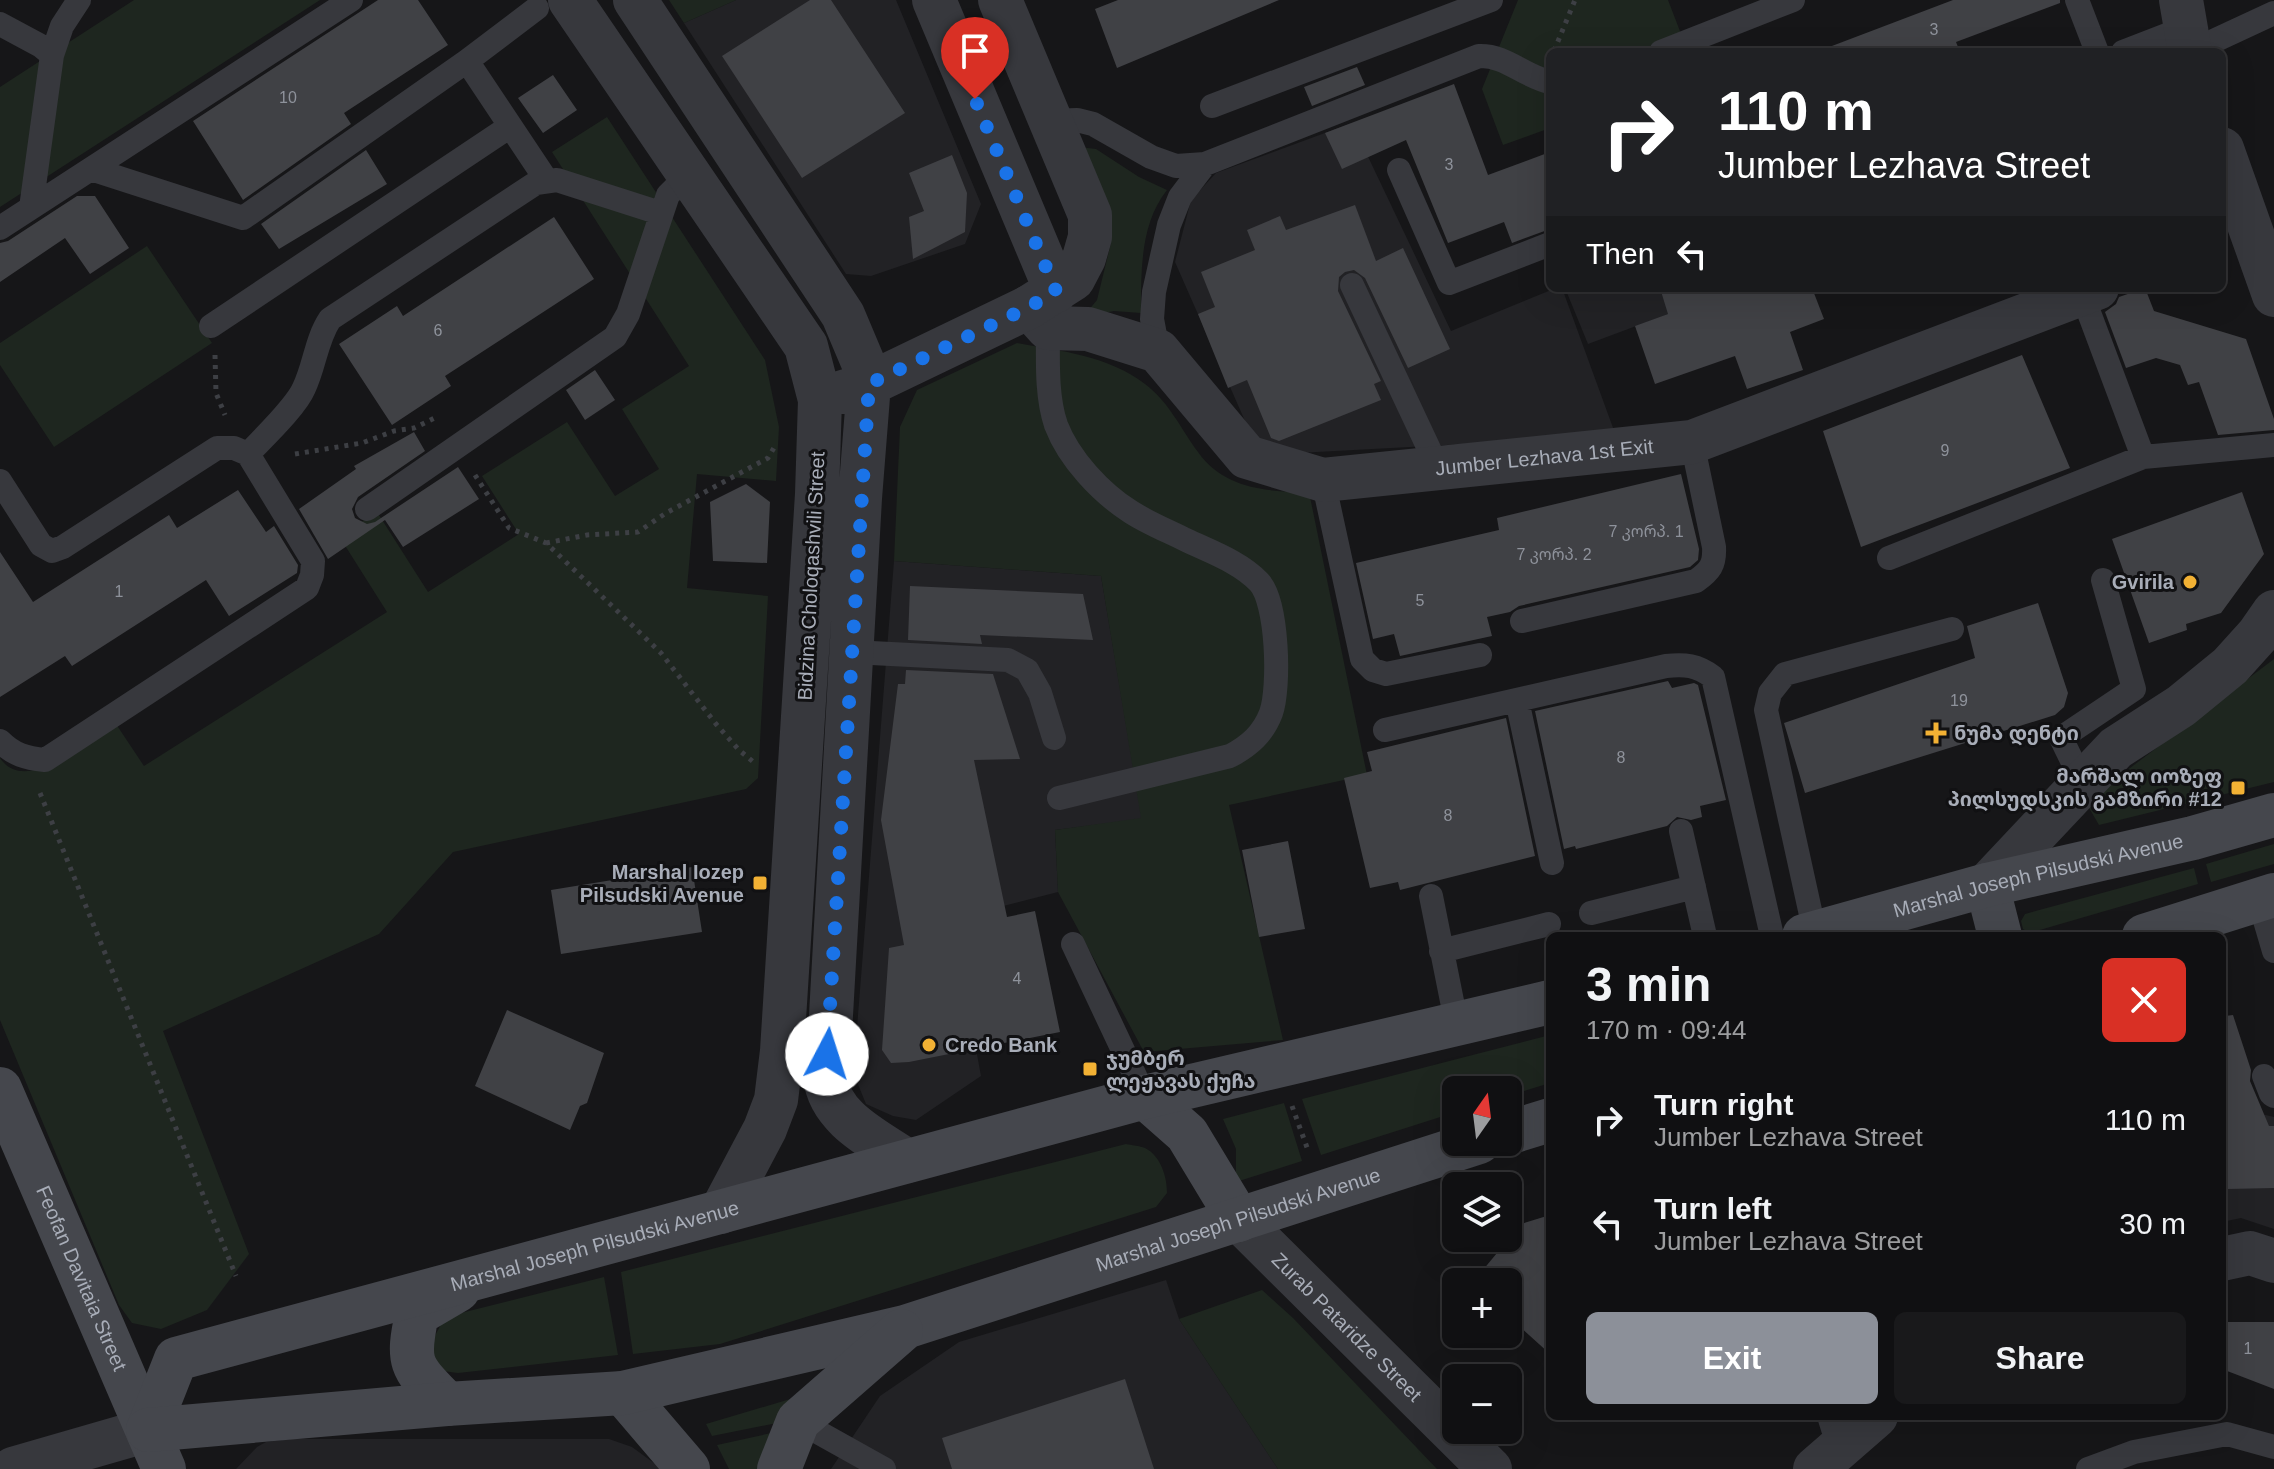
<!DOCTYPE html>
<html lang="en">
<head>
<meta charset="utf-8">
<style>
  body { margin:0; font-family:Helvetica,"Noto Sans Georgian",sans-serif; background:#19191b; color:#f1f3f6; height:100vh; display:flex; flex-direction:column; font-size:30px; white-space:nowrap }
  * { box-sizing:border-box; margin:0 }
  p { font-size:26px; color:#9c9d9f }
  .icon { flex:none; width:44px; height:44px; fill:none; stroke:currentColor; stroke-width:2; stroke-linecap:round; stroke-linejoin:round }
  .map { position:relative; flex:1; overflow:hidden }
  .sheet { position:absolute; left:1546px; top:932px; width:680px; height:488px; display:flex; flex-direction:column; background:#101012; border-radius:12px; box-shadow:0 8px 32px #0002,0 0 0 2px #303032 }
  .sheet>* { flex:none }
  .guide { position:absolute; left:1546px; top:48px; width:680px; height:244px; border-radius:12px; box-shadow:0 8px 32px #0002,0 0 0 2px #303032; background:#202124; color:#fff; overflow:hidden }
  .needle { width:52px; rotate:14deg }
  .fabs { position:absolute; left:1442px; top:1076px; display:grid; gap:16px }
  .fabs a { display:grid; place-items:center; width:80px; height:80px; border-radius:12px; background:#101012; box-shadow:0 8px 32px #0002,0 0 0 2px #303032; font-size:40px }
  .pin { position:absolute; display:grid; place-items:center; width:68px; height:68px; color:#fff; margin:-82px -34px; border-radius:50% 50% 50% 0; rotate:-45deg; box-shadow:0 0 8px #0007 }
  .pin .icon { rotate:45deg }
  .me { position:absolute; width:88px; margin:-44px; rotate:5deg; stroke-linejoin:round; filter:drop-shadow(0 0 6px #0008) }
  .turn { display:flex; align-items:center; gap:28px; height:168px; padding:0 40px; font-size:36px }
  .turn .icon { width:104px; height:104px; stroke-width:2.5 }
  .turn b { display:block; font-size:56px; line-height:68px }
  .then { display:flex; align-items:center; height:76px; padding:0 40px; background:#0003; gap:16px; font-size:30px }
  .round { display:grid; place-items:center; flex:none; width:84px; height:84px; border-radius:12px; background:#19191b }
  .overview { display:flex; align-items:center; justify-content:space-between; height:136px; padding:0 40px }
  h1 { font-size:48px; font-weight:800; line-height:60px }
  .action { display:flex; gap:16px; margin-top:auto; padding:16px 40px }
  .action a { flex:1; height:92px; border-radius:12px; background:#8c9099; color:#fff; font-size:32px; font-weight:800; line-height:92px; text-align:center }
  .action a+a { background:#19191b; color:#f1f3f6 }
  ul { padding:0; list-style:none }
  li { display:flex; align-items:center; gap:24px; height:104px; padding:0 40px }
  li div { flex:1 }
  li b { display:block; font-size:30px }
  li em { font-style:normal }
  .map>svg:first-child { display:block }
  .built { fill:#222225 }
  .green { fill:#1e261f }
  .building { fill:#404145 }
  .lines { fill:none; stroke-linecap:round; stroke-linejoin:round }
  .path { stroke:#3d3f44; stroke-width:5; stroke-dasharray:4 6; stroke-linecap:butt }
  .service { stroke:#37383d; stroke-width:24 }
  .minor { stroke:#37383d; stroke-width:44 }
  .tertiary { stroke:#37383d; stroke-width:44 }
  .secondary { stroke:#45474d; stroke-width:44 }
  .route { stroke:#1a73e8; stroke-width:14; stroke-dasharray:0 25.2 }
  .poi-dot { fill:#f2b134; stroke:#111113; stroke-width:3 }
  .labels { text-anchor:middle; dominant-baseline:central; stroke-width:6; stroke-linejoin:round; paint-order:stroke }
  .number-label { font-size:16px; fill:#8e929b }
  .street-label { font-size:20px; fill:#a8adb8; stroke:#111113 }
  .poi-label { font-size:20px; font-weight:bold; fill:#a8adb8; stroke:#111113; text-anchor:end }
</style>
</head>
<body>
<div class="map">
<svg width="2274" height="1469" viewBox="0 0 2274 1469">
  <rect width="100%" height="100%" fill="#161618"/>
  <path class="built" d="M736,0H896L981,204L965,244L871,276L846,274L684,23Z
    M1352,123L1451,331L1556,288H1562L1616,436L1260,455L1175,262L1191,200L1216,173Z
    M1565,288H1738L1588,344Z
    M894,561L1101,576L1142,819L1055,830L1058,892L952,919L981,1076L916,1120L893,1116L866,1104L855,1077L857,1028Z
    M2257,1113L2274,1117V1229L2241,1218L2222,1222V1124Z
    M1166,1280L1179,1319L1278,1469H831L880,1396L959,1342Z
    M290,1439H609L632,1447L662,1469H236L257,1447L266,1442Z"/>
  <path class="green" d="M134,0H320L0,207V87Z
    M669,0H736L684,23Z
    M1518,0H1668L1688,52H1550V128L1503,145L1482,89Z
    M607,117L765,360L779,427L776,481L697,474L687,588L768,596L758,778L746,789L453,852L379,934L163,1031L249,1254L207,1310L161,1329L132,1323L119,1305L0,1020V758C26,797 88,739 114,721L144,766L387,612L339,536L377,512L428,592L519,534L482,476L567,422L615,496L659,469L622,409L689,366L552,152Z
    M1079,147L1096,149L1139,177L1167,190C1140,224 1141,272 1141,313L1114,311L1083,317L1097,300L1111,243Z
    M147,246L212,343L54,447L0,365V343Z
    M1017,343C1061,351 1109,356 1145,384C1169,402 1181,429 1198,452C1224,489 1268,492 1309,492L1367,775L1229,805L1283,1040L1144,1052L1058,892L1055,830L1141,818L1101,576L894,561L900,427L917,390Z
    M2274,659V782L2099,825L2088,806L2101,790Z
    M2274,844V864L2211,882L2206,864Z
    M2194,868L2198,884L2029,933L2023,929L2021,921L2025,914Z
    M1550,1035V1083L1508,1096V1090H1456V1112L1321,1155L1302,1099Z
    M1284,1103L1302,1161L1236,1182V1149L1223,1119Z
    M1126,1144C1131,1145 1140,1146 1145,1148C1161,1156 1167,1177 1167,1193L1156,1207L720,1344L633,1354L621,1272Z
    M604,1277L618,1355L458,1373L443,1371L433,1357L430,1345L445,1317Z
    M1262,1290L1293,1318L1437,1469H1278L1179,1319Z
    M797,1397L782,1422L712,1436L706,1424Z
    M776,1432L764,1469H729L717,1445Z"/>
  <path class="building" d="M378,0H418L448,45L344,113L351,124L243,200L193,121Z
    M810,0H831L905,113L802,178L722,56Z
    M1118,0H1279L1117,68L1095,9Z
    M1953,0H2060V3L1956,42L1960,52H1824V49Z
    M1357,67L1365,85L1312,106L1304,87Z
    M553,75L577,110L543,133L518,98Z
    M1454,84L1488,175L1550,152V229L1512,243L1504,222L1448,243L1406,140L1342,169L1325,133Z
    M366,150L387,184L279,249L261,224Z
    M952,155L967,193L965,232L913,259L909,217L924,211L909,173Z
    M77,196H95L129,248L90,274L65,238L0,282V243L8,241Z
    M1355,205L1376,261L1403,248L1450,349L1408,368L1365,278L1354,270L1345,272L1339,277L1338,291L1381,381L1374,384L1381,400L1279,441L1271,438L1247,380L1228,388L1198,314L1215,307L1201,272L1255,250L1247,230L1280,216L1286,230Z
    M554,217L594,279L445,376L451,386L392,425L339,344L397,306L403,316Z
    M1660,288H1812L1824,319L1790,332L1803,370L1747,389L1735,356L1655,384L1635,326L1668,314Z
    M2145,288L2154,311L2246,339L2274,419V430L2218,435L2199,382L2188,385L2180,365L2156,358L2126,368L2105,312L2116,304L2119,297Z
    M2022,355L2070,468L1861,547L1823,431Z
    M595,370L615,400L585,420L566,390Z
    M414,432L425,451L358,497L352,509L355,518L367,524L375,522L458,467L479,499L403,547L385,520L328,559L299,509L356,469L354,466Z
    M1681,474L1699,549L1698,560L1690,567L1519,606L1510,612L1487,617L1492,636L1400,656L1394,634L1373,639L1356,563L1499,530L1497,518Z
    M746,484L770,502L767,563L713,561L710,502Z
    M238,490L266,532L274,526L298,565L297,573L229,616L206,580L72,666L65,656L0,697V552L33,602L169,515L177,528Z
    M2242,492L2264,554L2221,613L2186,624L2187,630L2149,643L2112,539Z
    M910,586L1083,594L1093,640L980,635L982,644L908,640Z
    M2038,603L2068,693L2064,707L2055,715L1805,793L1784,723L1975,658L1967,626Z
    M906,670L993,674L1020,759L974,760L1007,917L1035,911L1060,1032L909,1062L891,1063L882,1050L889,948L904,945L881,820L898,684H905Z
    M1668,681L1672,688L1694,683L1698,685L1726,800L1700,806L1702,817L1691,820L1677,817L1667,826L1576,849L1575,846L1564,849L1535,711Z
    M1506,718L1535,856L1400,890L1398,882L1370,888L1344,778L1372,771L1367,752Z
    M1288,841L1305,929L1259,937L1242,850Z
    M692,867L702,932L561,954L551,890Z
    M507,1010L604,1053L587,1103L580,1106L570,1130L475,1086Z
    M2233,1015L2251,1070L2250,1081L2269,1126H2274V1188L2227,1189L2225,1016Z
    M1550,1215V1354L1508,1316V1282H1473L1521,1224Z
    M2222,1322H2274V1389L2222,1369Z
    M1125,1379L1154,1469H952L942,1438Z"/>
  <g class="lines">
    <path class="path" d="M1554,51L1575,0
      M215,355L216,393L225,415
      M295,454L362,443L394,431L414,428L439,416
      M475,475L509,528L546,543L610,604L661,653L716,724L739,750L757,765
      M546,543L587,535L638,532L666,513L768,458L775,446
      M40,793L236,1276
      M1292,1106L1309,1153"/>
    <path class="service" d="M2077,0L2097,52
      M0,24L41,46L52,55L31,208
      M1661,52L1793,0
      M2123,52L2185,28
      M2190,52L2274,13
      M52,55L62,26L79,0
      M467,61L547,181
      M1212,106L1491,0
      M1050,121L1077,120L1093,124L1151,157L1176,166L1205,164L1479,56C1506,55 1523,76 1550,82
      M91,169L243,218L467,61L537,8
      M1399,170L1449,283L1550,244
      M0,228L351,0
      M1352,285L1438,468
      M2082,294L2143,457
      M211,326L509,127
      M1048,328C1048,359 1046,396 1056,425C1069,459 1101,493 1131,512C1148,523 1168,531 1186,540C1211,552 1240,562 1259,582C1278,602 1280,688 1271,713C1263,734 1249,746 1230,756L1059,798
      M1158,351L1152,319L1154,292L1169,225L1180,197L1205,164
      M248,454C263,438 296,407 304,388C315,365 316,340 330,319L536,183L557,180L660,213
      M1323,480L1362,659L1373,670L1386,674L1480,655
      M0,481L41,545L52,551L63,547L217,448H234L248,454L313,561L312,575L307,588L45,760C26,758 14,755 0,741
      M367,509L615,337L628,314L668,195L688,175
      M1889,558L2143,457L2274,445
      M1522,621L1696,581C1710,571 1715,565 1714,547L1692,442
      M852,652L1008,660L1027,670L1040,693L1054,738
      M1517,700L1552,863
      M1385,730L1666,666C1685,664 1697,665 1713,677L1772,936
      M2083,783L2061,738L2134,689L2103,580
      M1681,831L1705,936
      M1431,896L1457,1026
      M2259,900L2274,951
      M1591,913L1694,887
      M1815,933L1766,710L1770,693L1785,674L1952,629
      M1073,944L1145,1097
      M1441,951L1549,924
      M2264,1076L2271,1094L2274,1096
      M1829,1416L1839,1448
      M798,1421L884,1469
      M2088,1469L2134,1452L2227,1434L2274,1447"/>
    <g class="minor">
      <path d="M2181,0L2190,52"/>
      <path d="M2222,149L2274,295"/>
      <path id="s1" d="M1029,307L1048,328L1088,329L1158,351L1247,457L1323,480L1692,442L2097,288"/>
      <path d="M1987,885L2116,748L2181,706L2230,666L2258,635L2274,612"/>
      <path id="s2" d="M1239,1220L1490,1469"/>
      <path d="M2222,1259L2250,1253L2274,1261"/>
      <path d="M13,1469L148,1430"/>
      <path d="M1815,1469L1876,1416"/>
    </g>
    <path class="tertiary" d="M570,0L806,346L820,400L817,494L782,1051L776,1100L765,1129L721,1212
      M635,0L843,315L867,372L869,384L860,498L830,1033C828,1047 823,1063 825,1077C830,1119 875,1139 907,1161
      M934,0L1056,291
      M843,392L869,384L1029,307L1073,279L1084,258L1090,237V215L1000,0"/>
    <g class="secondary">
      <path d="M1987,885L2000,936"/>
      <path id="s3" d="M1804,936L1987,885L2193,838L2274,815"/>
      <path d="M2144,936L2274,895"/>
      <path id="s4" d="M0,1089L164,1469"/>
      <path d="M1145,1097L1187,1134L1239,1220"/>
      <path d="M1508,1133L1550,1120"/>
      <path d="M623,1393L688,1469"/>
      <path d="M447,1404C411,1367 406,1365 417,1314L458,1290"/>
      <path id="s5" d="M148,1430L176,1359L1145,1097L1550,1002"/>
      <path id="s6" d="M148,1430L447,1404L623,1393L905,1327L1479,1142"/>
      <path d="M779,1469L798,1421L901,1331"/>
    </g>
  </g>
  <g class="lines">
    <path class="route" d="M827,1054L869,384L1029,307L1056,291L975,99"/>
  </g>
  <g class="poi-dot">
    <circle cx="2190" cy="582" r="8"/>
    <path d="M1932 721h8v8h8v8h-8v8h-8v-8h-8v-8h8z"/>
    <rect x="2230" y="780" width="16" height="16" rx="4"/>
    <rect x="752" y="875" width="16" height="16" rx="4"/>
    <circle cx="929" cy="1045" r="8"/>
    <rect x="1082" y="1061" width="16" height="16" rx="4"/>
  </g>
  <g class="labels">
    <g class="number-label">
      <text x="1934" y="29">3</text>
      <text x="288" y="97">10</text>
      <text x="1449" y="164">3</text>
      <text x="438" y="330">6</text>
      <text x="1945" y="450">9</text>
      <text x="1646" y="531">7 კორპ. 1</text>
      <text x="1554" y="554">7 კორპ. 2</text>
      <text x="119" y="591">1</text>
      <text x="1420" y="600">5</text>
      <text x="1959" y="700">19</text>
      <text x="1621" y="757">8</text>
      <text x="1448" y="815">8</text>
      <text x="1017" y="978">4</text>
      <text x="2248" y="1348">1</text>
    </g>
    <g class="street-label">
      <text stroke="none"><textPath href="#s1" startOffset="582">Jumber Lezhava 1st Exit</textPath></text>
      <text transform="translate(811 576) rotate(-87)">Bidzina Choloqashvili Street</text>
      <text stroke="none"><textPath href="#s3" startOffset="242">Marshal Joseph Pilsudski Avenue</textPath></text>
      <text stroke="none"><textPath href="#s6" startOffset="1116">Marshal Joseph Pilsudski Avenue</textPath></text>
      <text stroke="none"><textPath href="#s5" startOffset="510">Marshal Joseph Pilsudski Avenue</textPath></text>
      <text stroke="none"><textPath href="#s4" startOffset="206">Feofan Davitaia Street</textPath></text>
      <text stroke="none"><textPath href="#s2" startOffset="152">Zurab Pataridze Street</textPath></text>
    </g>
    <g class="poi-label">
      <text x="2174" y="582">Gvirila</text>
      <text x="1954" y="733" text-anchor="start">ნუმა დენტი</text>
      <text x="2222" y="776">მარშალ იოზეფ<tspan x="2222" dy="23">პილსუდსკის გამზირი #12</tspan></text>
      <text x="744" y="872">Marshal Iozep<tspan x="744" dy="23">Pilsudski Avenue</tspan></text>
      <text x="945" y="1045" text-anchor="start">Credo Bank</text>
      <text x="1106" y="1058" text-anchor="start">ჯუმბერ<tspan x="1106" dy="23">ლეჟავას ქუჩა</tspan></text>
    </g>
  </g>
</svg>
<div class="fabs">
<a><svg class="needle" viewBox="-14 -14 28 28"><path d="M0-13l5 13h-10z" fill="#e53935"/><path d="M0 13l5-13h-10z" fill="#9c9d9f"/></svg></a>
<a><svg class="icon" aria-label="layers" viewBox="0 0 24 24"><path d="M12 4l9 5-9 5-9-5zM3 14l9 5 9-5"/></svg></a>
<a>+</a>
<a>−</a>
</div>
<div class="pin" style="left:975px;top:99px;background:#d93025"><svg class="icon" aria-label="arrive" viewBox="0 0 24 24"><path d="M6 21V4h12l-3 4 3 4H6"/></svg></div>
<svg class="me" style="left:827px;top:1054px" viewBox="-20 -20 40 40"><circle r="19" fill="#fff"/><path d="M0-13L10 11 0 6-10 11z" fill="#1a73e8"/></svg>
<div class="guide">
<div class="turn"><svg class="icon" aria-label="right" viewBox="0 0 24 24"><path d="M7 20v-9h11M14 6l5 5-5 5"/></svg><div><b>110 m</b>Jumber Lezhava Street</div></div>
<div class="then">Then<svg class="icon" aria-label="left" viewBox="0 0 24 24"><path d="M17 20v-9H6M10 6l-5 5 5 5"/></svg></div>
</div>
<section class="sheet">
<div class="overview"><div><h1>3 min</h1><p>170 m · 09:44</p></div><a class="round" style="background:#d93025;color:#fff"><svg class="icon" aria-label="close" viewBox="0 0 24 24"><path d="M6 6l12 12M18 6L6 18"/></svg></a></div>
<ul>
<li><svg class="icon" aria-label="right" viewBox="0 0 24 24"><path d="M7 20v-9h11M14 6l5 5-5 5"/></svg><div><b>Turn right</b><p>Jumber Lezhava Street</p></div><em>110 m</em></li>
<li><svg class="icon" aria-label="left" viewBox="0 0 24 24"><path d="M17 20v-9H6M10 6l-5 5 5 5"/></svg><div><b>Turn left</b><p>Jumber Lezhava Street</p></div><em>30 m</em></li>
</ul>
<div class="action"><a>Exit</a><a>Share</a></div>
</section>
</div>
</body>
</html>
